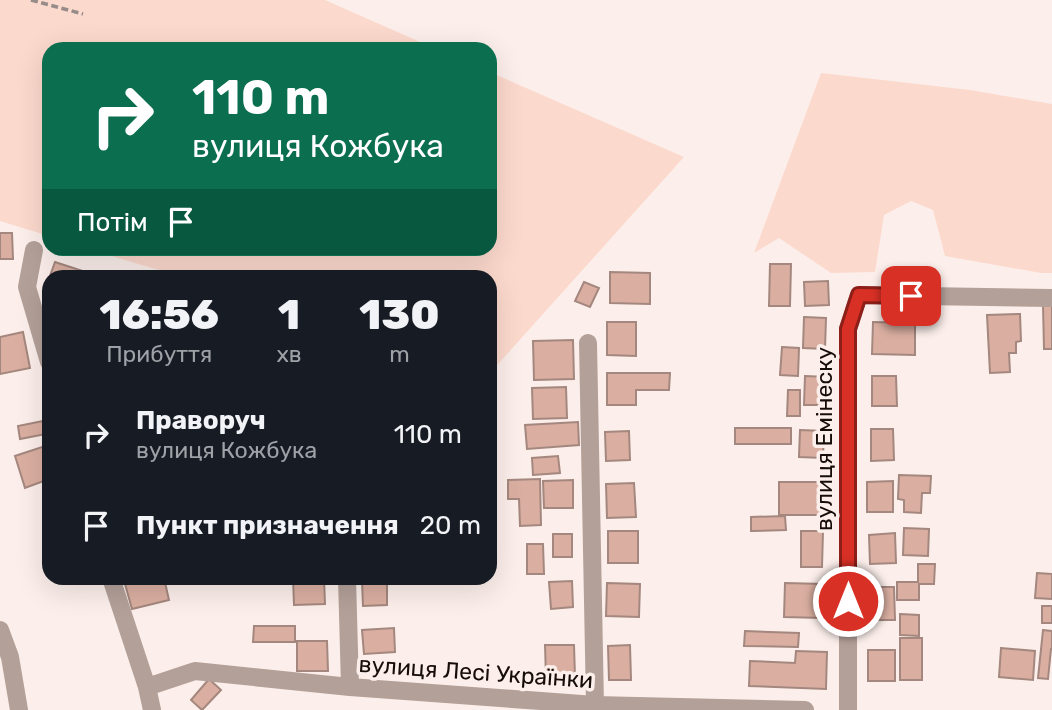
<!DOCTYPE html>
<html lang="uk">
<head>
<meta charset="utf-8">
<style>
  body { margin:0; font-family:Rubik,sans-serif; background:#20242c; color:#f1f3f6; height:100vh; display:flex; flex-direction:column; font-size:26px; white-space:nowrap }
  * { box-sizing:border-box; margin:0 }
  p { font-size:23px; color:#9ea1a6 }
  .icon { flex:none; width:38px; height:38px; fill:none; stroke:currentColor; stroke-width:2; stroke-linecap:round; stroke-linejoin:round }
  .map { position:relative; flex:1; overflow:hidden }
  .details { position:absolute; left:42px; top:270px; width:455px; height:315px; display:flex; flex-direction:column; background:#171b24; border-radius:21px; box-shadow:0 7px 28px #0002 }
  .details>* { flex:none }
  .banner { position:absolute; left:42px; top:42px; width:455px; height:214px; border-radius:21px; box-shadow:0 7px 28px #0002; background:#0b6e4f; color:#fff; overflow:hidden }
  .pin { position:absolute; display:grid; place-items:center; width:60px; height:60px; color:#fff; margin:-30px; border-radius:14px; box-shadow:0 4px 10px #0006 }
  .me { position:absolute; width:77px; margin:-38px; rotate:0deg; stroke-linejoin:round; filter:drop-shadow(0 0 5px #0008) }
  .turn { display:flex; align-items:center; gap:24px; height:147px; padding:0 35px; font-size:32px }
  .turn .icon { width:91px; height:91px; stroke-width:2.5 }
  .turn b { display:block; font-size:49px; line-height:60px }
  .then { display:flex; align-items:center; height:66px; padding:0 35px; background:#0003; gap:14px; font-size:26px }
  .eta { display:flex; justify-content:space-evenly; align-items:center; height:119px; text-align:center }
  .eta b { font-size:42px; font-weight:800; line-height:49px }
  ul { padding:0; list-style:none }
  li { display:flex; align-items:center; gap:21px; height:91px; padding:0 35px }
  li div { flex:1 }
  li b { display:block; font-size:26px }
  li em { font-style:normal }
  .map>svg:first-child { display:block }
  .green { fill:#fcd9cd }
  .building { fill:#daafa1; stroke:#a4877e; stroke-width:2 }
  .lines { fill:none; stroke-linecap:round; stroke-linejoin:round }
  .path { stroke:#988c89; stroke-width:3.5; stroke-dasharray:7 3.5; stroke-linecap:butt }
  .street { stroke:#b3a099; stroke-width:18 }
  .route-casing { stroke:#8d1f18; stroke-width:18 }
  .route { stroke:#d93025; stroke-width:12 }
  .labels { text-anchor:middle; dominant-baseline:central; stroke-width:7; stroke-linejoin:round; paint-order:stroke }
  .street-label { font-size:23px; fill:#160c09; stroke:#fcefeb }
</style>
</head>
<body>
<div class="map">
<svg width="1052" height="710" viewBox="0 0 1052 710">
  <rect width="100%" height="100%" fill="#fcefeb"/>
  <path class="green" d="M0,0H325L436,49H49V236L0,221Z
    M490,72L684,157L490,373V276H179L88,249L490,248Z
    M821,73L970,90L1052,104V273H1041L945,256L933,210L911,201L884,215L875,272L831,273L779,238L754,253Z"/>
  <path class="building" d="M0,233H12L13,259H0Z
    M55,262L86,272L84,276H50Z
    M770,264H791L790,306H769Z
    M610,272L650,273V304L610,303Z
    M828,281L829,305L805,306L804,282Z
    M584,282L599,288L590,307L575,301Z
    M1043,305H1052V349H1044Z
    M1020,314L1021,341L1016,342V353H1009L1010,372L990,373L987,315Z
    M804,317L826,318L825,349L803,348Z
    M607,322H636V356L607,355Z
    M873,322L915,323V355L872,354Z
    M23,332L30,368L0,374V337Z
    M573,340L574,379L534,380L533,341Z
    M782,347L799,348L798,376L780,375Z
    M607,373H670L669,390H636V405H607Z
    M805,376L827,377L826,405H804Z
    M872,376H896L897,406H872Z
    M566,387L567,418L533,419L532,388Z
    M788,390H800V416H787Z
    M43,421L46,434L20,439L18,426Z
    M578,422L579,445L527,449L525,425Z
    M735,428H791V444H735Z
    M871,429H893L894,460L871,461Z
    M800,430L824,431L823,458L799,457Z
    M629,431L630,460L606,461L605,432Z
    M48,445L49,479L25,488L15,456Z
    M558,456L560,473L533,475L532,458Z
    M899,475L931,476L930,493H922L921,513L904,512V500L898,499Z
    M540,479L541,525L520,526L519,499H508V480Z
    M573,480V508H544L543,481Z
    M893,481V512H867V482Z
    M779,482H823V515H779Z
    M634,483L636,517L607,518L606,484Z
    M785,516L786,530L751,531V517Z
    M904,528L929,529L928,556L903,555Z
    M608,531H638V563H608Z
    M801,531H823L822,567H801Z
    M895,533L896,563L870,564L869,535Z
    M553,534H572V557H553Z
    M527,544H543L544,574H527Z
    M918,564H935L934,584H919V600H897V582H918Z
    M1037,573L1052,574V599L1035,598Z
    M153,578H164L169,600L132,609L125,584Z
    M293,578H324L325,604L294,605Z
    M362,581H387V605L363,606Z
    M572,581L573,607L551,609L549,582Z
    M607,583L640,584L639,617L606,616Z
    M785,583L824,584L823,618L784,617Z
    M867,587H894L895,620H867Z
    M1042,606H1052V623H1042Z
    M900,614L919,615V636L900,635Z
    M254,626H295V642H253Z
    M394,628L395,652L364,654L362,630Z
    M1043,630L1052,631V649H1051L1048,679L1038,678Z
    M745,631L799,633L798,647L744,646Z
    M900,638H922V680H900Z
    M297,641H327L328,671H297Z
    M545,645H574L575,677L546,678Z
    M630,645L631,680H609L608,646Z
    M1001,648L1035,651L1033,680L999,677Z
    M868,650H895V681H868Z
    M796,651L827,652L826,689L749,686L750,661L795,663Z
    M209,679L221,690L202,710L191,700Z"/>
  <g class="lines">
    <path class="path" d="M31,0L83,14"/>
    <path class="street" d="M34,250L27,287L49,362
      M588,343L595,705
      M111,578L147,687L152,710
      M347,578L350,687
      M0,630L10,657L19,710
      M147,687L195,671L350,687L595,705L805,710
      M848,710V329L859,295L1052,298"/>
  </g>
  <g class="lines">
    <g class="route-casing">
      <path id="route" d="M848,601V329L859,295L911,296"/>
    </g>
    <use href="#route" class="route"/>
  </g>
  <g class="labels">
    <g class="street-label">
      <text transform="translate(824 439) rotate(-90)">вулиця Емінеску</text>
      <text transform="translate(476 672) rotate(4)">вулиця Лесі Українки</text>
    </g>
  </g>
</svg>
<div class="pin" style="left:911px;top:296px;background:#d93025"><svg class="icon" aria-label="arrive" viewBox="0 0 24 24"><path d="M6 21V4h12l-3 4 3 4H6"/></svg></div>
<svg class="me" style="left:848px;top:601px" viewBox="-20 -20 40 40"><circle r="17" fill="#d93025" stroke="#fff" stroke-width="3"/><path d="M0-11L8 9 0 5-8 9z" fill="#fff"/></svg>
<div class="banner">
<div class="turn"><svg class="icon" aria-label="right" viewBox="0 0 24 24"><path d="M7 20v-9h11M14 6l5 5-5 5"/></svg><div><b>110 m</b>вулиця Кожбука</div></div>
<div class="then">Потім<svg class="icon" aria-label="arrive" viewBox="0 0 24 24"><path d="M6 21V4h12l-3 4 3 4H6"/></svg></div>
</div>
<section class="details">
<div class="eta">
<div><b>16:56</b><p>Прибуття</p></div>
<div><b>1</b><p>хв</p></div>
<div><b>130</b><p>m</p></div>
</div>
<ul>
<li><svg class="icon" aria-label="right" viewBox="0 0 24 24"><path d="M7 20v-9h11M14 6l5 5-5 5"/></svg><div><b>Праворуч</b><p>вулиця Кожбука</p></div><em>110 m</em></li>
<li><svg class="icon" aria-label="arrive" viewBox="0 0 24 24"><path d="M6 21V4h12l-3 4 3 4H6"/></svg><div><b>Пункт призначення</b></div><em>20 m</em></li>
</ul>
</section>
</div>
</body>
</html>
